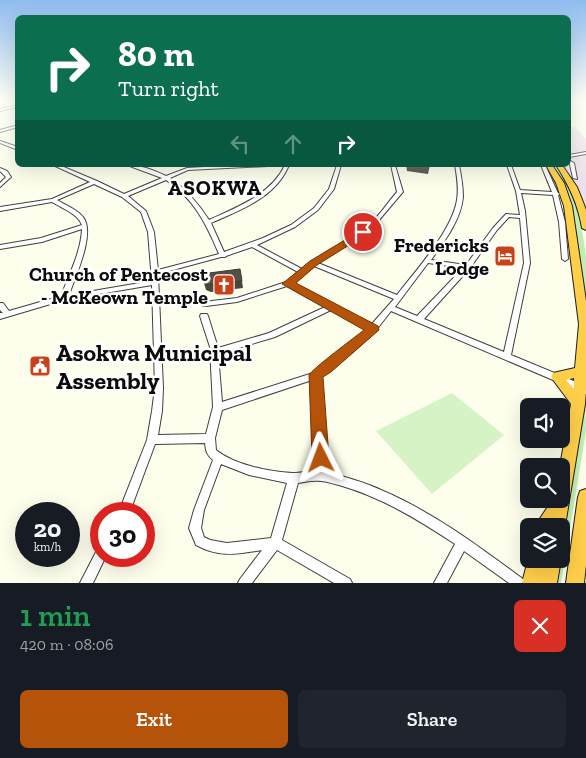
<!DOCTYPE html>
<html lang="en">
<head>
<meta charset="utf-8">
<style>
  body { margin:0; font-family:"Zilla Slab",serif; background:#20242c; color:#f1f3f6; height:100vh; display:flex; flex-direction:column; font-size:19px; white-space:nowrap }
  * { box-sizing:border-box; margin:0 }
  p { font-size:16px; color:#9ea1a6 }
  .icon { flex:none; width:28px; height:28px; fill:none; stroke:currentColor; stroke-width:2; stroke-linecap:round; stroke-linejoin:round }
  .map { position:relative; height:583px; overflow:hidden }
  .drawer { display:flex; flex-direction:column; background:#171b24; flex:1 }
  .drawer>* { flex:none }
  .top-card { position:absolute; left:15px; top:15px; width:556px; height:152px; border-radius:8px; box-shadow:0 5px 20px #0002; background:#0b6e4f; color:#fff; overflow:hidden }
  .controls { position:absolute; left:520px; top:398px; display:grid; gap:10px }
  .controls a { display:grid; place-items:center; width:50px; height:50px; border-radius:8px; background:#171b24; box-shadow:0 5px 20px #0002; font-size:25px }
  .speed { position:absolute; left:15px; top:502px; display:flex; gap:10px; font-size:25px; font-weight:700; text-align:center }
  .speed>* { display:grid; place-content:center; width:65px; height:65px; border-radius:50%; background:#171b24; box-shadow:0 5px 20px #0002; line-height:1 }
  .speed small { font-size:12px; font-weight:400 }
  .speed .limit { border:8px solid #d22; background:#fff; color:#111 }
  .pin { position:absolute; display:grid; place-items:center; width:42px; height:42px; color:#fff; margin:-21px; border:2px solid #fff; border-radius:50%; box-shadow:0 1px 5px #0007 }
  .me { position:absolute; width:55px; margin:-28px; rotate:357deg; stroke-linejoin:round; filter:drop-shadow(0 0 4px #0008) }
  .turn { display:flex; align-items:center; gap:18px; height:105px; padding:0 20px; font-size:22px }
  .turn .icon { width:65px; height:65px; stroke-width:2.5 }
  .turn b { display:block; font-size:35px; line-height:42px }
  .lanes { display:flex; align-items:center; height:48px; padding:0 20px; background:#0003; justify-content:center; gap:25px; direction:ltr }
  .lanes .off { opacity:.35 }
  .round { display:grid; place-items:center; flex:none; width:52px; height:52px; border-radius:8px; background:#20242c }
  .headline { display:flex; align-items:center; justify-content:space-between; height:85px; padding:0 20px }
  h1 { font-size:30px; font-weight:600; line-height:38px; color:#1e9e55 }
  .cta { display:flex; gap:10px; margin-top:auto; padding:10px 20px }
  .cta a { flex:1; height:58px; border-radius:8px; background:#b45309; color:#fff; font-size:20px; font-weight:600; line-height:58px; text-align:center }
  .cta a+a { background:#20242c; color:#f1f3f6 }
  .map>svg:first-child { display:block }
  .industrial { fill:#ece0ea }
  .green { fill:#c0edb2 }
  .pitch { fill:#d6f3c5 }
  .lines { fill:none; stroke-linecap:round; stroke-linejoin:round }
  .minor-casing { stroke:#3f3f3f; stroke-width:2 }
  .highway-casing { stroke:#1d1d1d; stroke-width:2 }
  .minor { fill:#fff; fill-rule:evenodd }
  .highway { fill:#ffcf4a; fill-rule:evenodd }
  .wall { fill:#4a463e }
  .building { fill:#565148; stroke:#3c3932 }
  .route { fill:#b45309; stroke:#753606 }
  .labels { text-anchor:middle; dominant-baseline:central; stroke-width:5; stroke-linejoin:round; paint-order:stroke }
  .poi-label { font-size:20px; font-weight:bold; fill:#0c0c0c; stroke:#fff; text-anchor:end }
  .far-district-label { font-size:21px; font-weight:bold; letter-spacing:1px; fill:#0c0c0c; stroke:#fff }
  .near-poi-label { font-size:24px; font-weight:bold; fill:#0c0c0c; stroke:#fff; text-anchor:start }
</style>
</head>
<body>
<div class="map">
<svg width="586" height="583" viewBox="0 0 586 583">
  <rect width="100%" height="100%" fill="#fdffec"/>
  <path class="industrial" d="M569,127H575L586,139V209L576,183L563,165H569Z"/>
  <path class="green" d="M551,165H556C577,196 581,220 586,256V380L573,227Z
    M585,398L586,431L561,583H558Z"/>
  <path class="pitch" d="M452,393L504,435L432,494L376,431Z"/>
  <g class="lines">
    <g class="minor-casing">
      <path id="minor" d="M18,105V107L0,111V109Z
        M18,125V127L0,132V130Z
        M0,141L18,147V150L0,143Z
        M586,152V154L569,157V155Z
        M569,160L574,163L577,179L573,178Z
        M53,165H59L97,181L124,194L162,178L127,165C140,165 154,170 166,176L187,168L240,165H270L268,166L188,170L170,178C186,189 198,203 209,220C237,207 271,195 285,165H289C276,197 241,210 211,223L224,252L263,238L291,225L314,208L329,189L337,165H341L334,189L318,210L295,227L257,245L302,269C323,252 350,242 370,224C380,215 388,202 397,192L391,165H395L403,192L402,193L374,226L357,239L318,263L397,295C416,270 452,231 457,200C459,188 457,176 455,165H459C461,175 463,186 463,197C461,220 444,242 431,260L466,265L493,228L506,214L520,215L516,191L507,165H511L520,190L552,192L541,165H545L558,193L560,194L558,195L565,222L568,259L565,261L562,259L559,222L553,195L521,193L525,211L530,263L511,355L586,386V394L391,311L377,329L376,331L374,332C357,349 340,363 320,377L327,472C345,477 364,482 381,490C433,512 478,546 523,579L525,583H509L464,551L447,583H434L455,544C419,520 381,497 339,485C333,484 327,481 321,481C313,480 305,482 298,483L282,540L350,579L352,583H334L277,550L252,583H238L240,579L262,550C236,554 220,558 196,545L189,528L194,510L213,460C206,454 206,451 205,443L155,444L129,514H118L147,440L152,411L155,388L152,285L64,300L0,319V313H3L0,310V303H3L9,311L61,296C69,275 81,252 82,229L42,242L0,249V245L41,238L82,225C77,213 63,209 52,202L0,211V207L52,199L90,182ZM166,180C194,199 206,223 219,254L158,270L154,232L146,211L128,196ZM94,184L122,197L141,212L148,232L152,281L69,295C75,277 96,233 83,217C77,209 65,205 57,200ZM509,217L520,218L524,263L504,352L424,319L470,268L497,230ZM252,247L298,272L286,282L237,298L203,302L202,304L203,306H206L237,302L287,286L325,307L269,333L218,348L208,316L207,314H201L200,316L210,347L213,407L206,434L158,435L162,411L163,388L158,274L221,257H225L226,256ZM428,263L463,268L417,316L395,307ZM314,266L394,299L371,325L293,284ZM331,310L367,329L343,351L313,373L222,402L218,354L275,337ZM312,380L317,470C309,471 301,473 293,473C269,472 235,465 216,450L215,438L222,410ZM221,464L249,475L287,483L271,538L227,543L210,540L204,537L201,528L204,510Z
        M0,168L7,171L11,177L0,187V183L6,177L0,171Z
        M101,548V556H106L93,583H80L97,550Z"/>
    </g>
    <g class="highway-casing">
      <path id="highway" d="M546,165H552L564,183L572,206L586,301V390L585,404L565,526L561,532V526H535L553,499H561V466H560L571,404L551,377L553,373L575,368L579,324L564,206L556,183ZM574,378V389L566,380Z
        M556,165H562L577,187L583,202L586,210V230L582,228C578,204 569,185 556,165Z
        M586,489V565L584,583H566L578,497L580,491Z
        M529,556V559H561L557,583H522Z"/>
    </g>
    <use href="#minor" class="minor"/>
    <use href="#highway" class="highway"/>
  </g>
  <path class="wall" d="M406,165H430L428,174L407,171Z
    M242,281L243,288L211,292L206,290L204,283Z"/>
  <path class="building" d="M240,269L242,281L209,285L204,283V275L209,273Z"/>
  <linearGradient id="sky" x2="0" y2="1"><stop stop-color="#8fbcf0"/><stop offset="0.55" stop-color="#fefff6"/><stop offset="1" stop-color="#fefff6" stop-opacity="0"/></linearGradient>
  <rect width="586" height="182" fill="url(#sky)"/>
  <path class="route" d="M363,229L368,232L367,234L317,265L296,283L378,326L379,330L331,372L323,377L329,458L326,464L321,466L315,464L312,458L309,375C312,369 355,337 364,330L282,284L310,261Z"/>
  <defs>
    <g id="hotel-square" transform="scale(1.125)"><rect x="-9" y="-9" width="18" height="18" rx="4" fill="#c84119" stroke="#fff"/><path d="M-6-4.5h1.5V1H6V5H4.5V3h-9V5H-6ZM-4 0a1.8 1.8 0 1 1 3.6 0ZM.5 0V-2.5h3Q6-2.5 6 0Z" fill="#fff"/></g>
    <g id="church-square" transform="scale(1.125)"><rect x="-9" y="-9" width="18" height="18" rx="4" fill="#c84119" stroke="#fff"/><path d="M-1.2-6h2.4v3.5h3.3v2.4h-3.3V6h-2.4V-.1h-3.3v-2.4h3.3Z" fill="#fff"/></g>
    <g id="civic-square" transform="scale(1.125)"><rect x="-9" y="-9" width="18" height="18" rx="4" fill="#c84119" stroke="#fff"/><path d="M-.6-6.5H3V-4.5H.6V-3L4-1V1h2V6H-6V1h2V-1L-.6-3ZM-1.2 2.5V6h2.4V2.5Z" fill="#fff"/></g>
  </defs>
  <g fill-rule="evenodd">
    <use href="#hotel-square" x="505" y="256"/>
    <use href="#church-square" x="224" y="285"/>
    <use href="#civic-square" x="40" y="366"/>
  </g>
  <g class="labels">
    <g class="poi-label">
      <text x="489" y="245">Fredericks<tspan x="489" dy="23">Lodge</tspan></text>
      <text x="208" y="274">Church of Pentecost<tspan x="208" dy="23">- McKeown Temple</tspan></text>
    </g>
    <g class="far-district-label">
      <text x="215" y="187">ASOKWA</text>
    </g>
    <g class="near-poi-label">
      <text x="56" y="352">Asokwa Municipal<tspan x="56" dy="28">Assembly</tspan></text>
    </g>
  </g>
</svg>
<div class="controls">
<a><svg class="icon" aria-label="sound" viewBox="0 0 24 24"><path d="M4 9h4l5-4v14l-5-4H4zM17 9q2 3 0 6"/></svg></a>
<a><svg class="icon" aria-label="search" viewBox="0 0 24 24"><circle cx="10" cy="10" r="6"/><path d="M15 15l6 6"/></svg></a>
<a><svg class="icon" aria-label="layers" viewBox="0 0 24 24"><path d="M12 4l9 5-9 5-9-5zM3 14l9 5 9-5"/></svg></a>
</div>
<div class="speed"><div>20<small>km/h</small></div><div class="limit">30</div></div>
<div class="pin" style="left:363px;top:232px;background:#d93025"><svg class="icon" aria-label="arrive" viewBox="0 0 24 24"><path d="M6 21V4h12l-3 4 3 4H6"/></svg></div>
<svg class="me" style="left:321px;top:458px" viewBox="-20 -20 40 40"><path d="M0-17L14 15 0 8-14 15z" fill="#b45309" stroke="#fff" stroke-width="4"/></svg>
<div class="top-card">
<div class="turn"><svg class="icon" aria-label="right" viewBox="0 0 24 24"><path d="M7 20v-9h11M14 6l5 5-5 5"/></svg><div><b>80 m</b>Turn right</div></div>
<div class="lanes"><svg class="icon off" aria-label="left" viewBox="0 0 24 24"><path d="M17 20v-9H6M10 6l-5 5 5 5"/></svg><svg class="icon off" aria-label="ahead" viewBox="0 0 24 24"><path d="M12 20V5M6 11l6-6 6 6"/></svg><svg class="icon" aria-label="right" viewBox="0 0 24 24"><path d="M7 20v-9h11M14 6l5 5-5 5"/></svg></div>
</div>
</div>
<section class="drawer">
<div class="headline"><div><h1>1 min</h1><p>420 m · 08:06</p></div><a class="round" style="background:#d93025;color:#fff"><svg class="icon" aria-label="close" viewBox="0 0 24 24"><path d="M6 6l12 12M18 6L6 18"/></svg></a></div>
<div class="cta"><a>Exit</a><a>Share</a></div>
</section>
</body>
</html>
